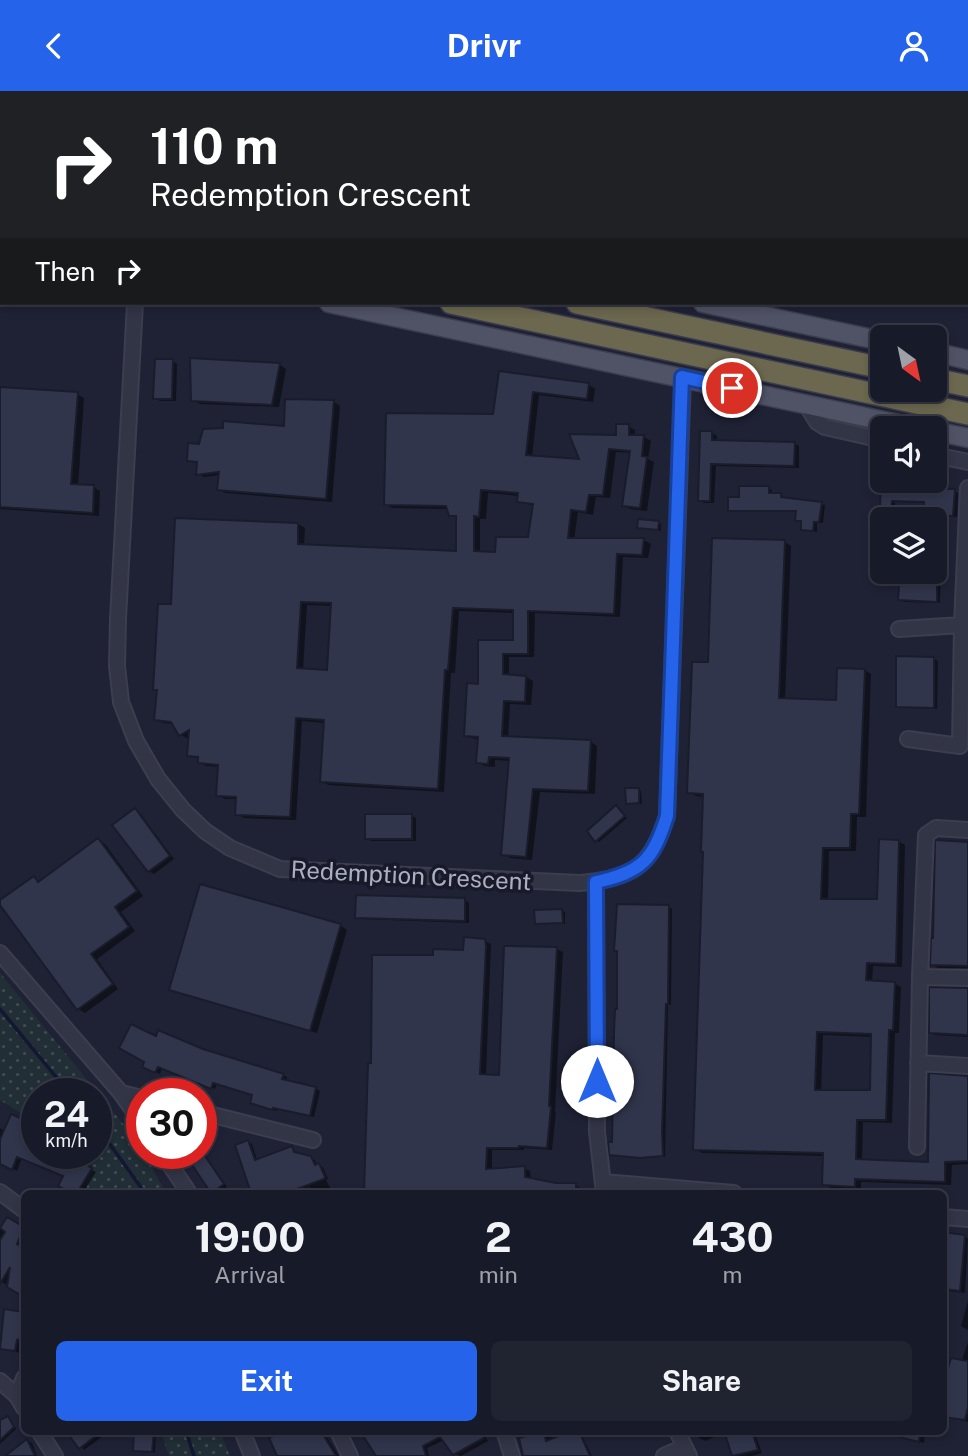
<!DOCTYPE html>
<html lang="en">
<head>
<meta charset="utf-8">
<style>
  body { margin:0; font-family:"Public Sans",sans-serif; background:#202330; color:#f1f3f6; height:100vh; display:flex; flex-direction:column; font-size:26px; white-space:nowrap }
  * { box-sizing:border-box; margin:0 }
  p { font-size:23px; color:#9ea1a8 }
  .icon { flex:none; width:38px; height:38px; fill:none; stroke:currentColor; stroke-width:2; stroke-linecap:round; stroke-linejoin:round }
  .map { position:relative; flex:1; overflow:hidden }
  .panel { position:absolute; left:21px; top:1099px; width:926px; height:245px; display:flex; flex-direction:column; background:#171a28; border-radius:10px; box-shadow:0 4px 10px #0003,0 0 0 2px #363845 }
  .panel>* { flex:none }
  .top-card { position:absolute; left:0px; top:0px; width:970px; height:214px; box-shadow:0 4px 10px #0003,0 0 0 2px #363845; background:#202124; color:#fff; overflow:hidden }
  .needle { width:46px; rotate:147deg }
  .fabs { position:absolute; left:870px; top:234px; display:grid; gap:14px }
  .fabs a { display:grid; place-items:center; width:77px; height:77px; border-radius:10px; background:#171a28; box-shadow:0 4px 10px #0003,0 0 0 2px #363845; font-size:35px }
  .speed { position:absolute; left:21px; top:987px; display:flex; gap:14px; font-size:35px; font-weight:700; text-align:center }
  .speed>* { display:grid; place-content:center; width:91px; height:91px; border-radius:50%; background:#171a28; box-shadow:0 4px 10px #0003,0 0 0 2px #363845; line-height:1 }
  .speed small { font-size:18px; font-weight:400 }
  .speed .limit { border:10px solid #d22; background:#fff; color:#111 }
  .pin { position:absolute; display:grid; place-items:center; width:60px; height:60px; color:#fff; margin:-30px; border:4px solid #fff; border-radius:50%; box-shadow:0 2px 7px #0007 }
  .me { position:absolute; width:77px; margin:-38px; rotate:0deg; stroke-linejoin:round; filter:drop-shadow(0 0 5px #0008) }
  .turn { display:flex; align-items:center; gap:24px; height:147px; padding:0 35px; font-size:32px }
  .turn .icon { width:91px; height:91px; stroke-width:2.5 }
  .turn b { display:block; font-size:49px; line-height:60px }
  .then { display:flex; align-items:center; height:66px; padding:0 35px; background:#0003; gap:14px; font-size:26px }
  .eta { display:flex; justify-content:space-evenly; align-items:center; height:119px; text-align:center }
  .eta b { font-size:42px; font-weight:700; line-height:49px }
  .action { display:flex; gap:14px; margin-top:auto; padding:14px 35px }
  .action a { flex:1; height:80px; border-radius:10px; background:#2563eb; color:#fff; font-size:28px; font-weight:700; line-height:80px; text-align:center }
  .action a+a { background:#202330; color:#f1f3f6 }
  header { display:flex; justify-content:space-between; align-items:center; height:91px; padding:0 35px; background:#2563eb; color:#fff; font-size:32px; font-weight:700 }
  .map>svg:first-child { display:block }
  .grass { fill:url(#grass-dots) }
  .shadow { fill:#0007; fill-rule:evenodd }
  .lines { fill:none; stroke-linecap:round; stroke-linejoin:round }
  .stream { stroke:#131732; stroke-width:3.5 }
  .building { fill:#31354c; stroke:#1a1c2c; stroke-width:2; fill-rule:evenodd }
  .minor-casing { stroke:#3c3e4f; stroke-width:18 }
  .major-casing { stroke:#3c3e4f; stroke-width:21 }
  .highway-casing { stroke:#3a3c4d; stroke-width:24 }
  .minor { stroke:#323546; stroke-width:14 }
  .major { stroke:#505366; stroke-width:18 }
  .highway { stroke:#6c684f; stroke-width:21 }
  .route-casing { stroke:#184099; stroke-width:18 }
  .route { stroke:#2563eb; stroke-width:12 }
  .labels { text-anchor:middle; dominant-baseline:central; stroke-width:7; stroke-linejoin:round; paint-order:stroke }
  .street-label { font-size:24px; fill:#acaec3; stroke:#181a2a }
</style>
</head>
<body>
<header><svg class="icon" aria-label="back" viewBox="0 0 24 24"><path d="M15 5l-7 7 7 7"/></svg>Drivr<svg class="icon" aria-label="person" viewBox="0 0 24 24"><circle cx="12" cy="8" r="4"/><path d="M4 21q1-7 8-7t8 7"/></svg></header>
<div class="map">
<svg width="968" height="1365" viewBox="0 0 968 1365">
  <defs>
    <pattern id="grass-dots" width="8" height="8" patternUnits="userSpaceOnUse" patternTransform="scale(1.75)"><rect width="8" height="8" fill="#212e36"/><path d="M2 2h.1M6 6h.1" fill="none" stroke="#3f4a51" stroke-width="1.8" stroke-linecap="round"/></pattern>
  </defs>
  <rect width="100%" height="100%" fill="#1f2235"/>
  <path class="grass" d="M672,0H968V110V2H667Z
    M0,882L137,1050L142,1062H144L166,1102H87L86,1062H96V1003H37V1032L0,1009Z
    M161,1341H220L230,1365H169Z"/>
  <path class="shadow" d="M0,0H85L2,2L0,19Z
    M138,0H168L138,2Z
    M301,0H418L417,2Z
    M534,0H553L556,2H533Z
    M911,212H930L929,216Z
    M172,270L177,273L176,310H160L155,307Z
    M280,274L286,278L279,316L200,313L193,309Z
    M501,282L589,294L595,298L593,311L539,304L532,366L582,370L618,346L628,335L635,339V346H644L651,350L648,368L654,371L647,420L630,418L624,414L631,362L616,361L610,407L596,406L593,424L578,421L574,449H644L651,453L648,467L623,466L620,526L535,522L534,566H509V585L526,586L533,590L531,614L510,613L508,647L591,651L597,655L595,703L540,701L532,769L510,767L503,763L511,670L495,669V676L485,675L478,672L479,649L465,645L480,594L479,551L515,550V522L459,520L455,582H451L444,701L328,694L322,690L325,632L302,630L296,729L244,727L237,723L238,708H225L218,704L220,676L206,675L199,671L200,668L189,664L190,646L188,648L181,644L175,633L163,632L156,628L159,600L154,598L173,515L298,433L305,437L304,455L458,461L457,427L451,424L449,418L392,417L386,413L495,325ZM488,402L520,405L519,410L534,415L529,448L497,463L480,462V428H486ZM307,514L333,515L328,581L303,579Z
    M0,298L77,303L84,307L78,395L93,396L100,400L99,425L0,418Z
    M287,310L334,311L340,315L332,411L225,402L219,398L220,384L204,386L198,383V373L189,369L200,355L286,337Z
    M712,342L717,345V350L794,352L799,355V377L716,375L714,412H704L699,409Z
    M883,390H921L920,399L954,400L958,402L957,426L929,425L925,423V412L895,411V420H885L881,417Z
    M768,397L772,399V404L825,414L823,432H817V441L803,438V431L797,429L798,421H733L729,419L741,408Z
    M658,431L661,433V440L639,436Z
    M785,451L791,455L785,609L838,611L865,579L871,583L866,726H857L856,760H829L828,810H878L898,750L905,754L902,876L873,875L872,891L894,892L901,896L899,942H895L892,1032L863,1031L862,1070L929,1073L968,986V1073L952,1074L951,1094L861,1091V1098L831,1097L824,1093L825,1065L702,1062L695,1058L705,706L696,705L689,701L709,573ZM823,944L873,946L871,1000L821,1001Z
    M934,463L941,465L940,512L904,511L900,508L934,481Z
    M934,568L938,570L937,618L902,617L898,615Z
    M638,698L641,700L642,713L627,712Z
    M619,718L627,727L599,751L597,749Z
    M135,719L140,722L174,768L154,783L149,780Z
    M411,724L416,727V750H371L367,747Z
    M98,749L105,753L143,805L121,821L135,840L97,868L118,898L85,922L78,918L34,787L40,791Z
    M968,752V877H938L932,873Z
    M202,795L341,835L347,839L317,942L178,902L171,899Z
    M465,809L469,812V832L362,828L357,826Z
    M669,816L672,818L671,914H668L665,1066L614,1065L611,1063L613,1053L619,919V861L616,859Z
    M562,820L565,821V833L536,832Z
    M485,850L491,853L486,985L501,986L506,856L557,858L563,861L555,1020L556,1021L552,1059L524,1057V1059H492V1079L524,1077L530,1080L531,1089L576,1094L581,1098V1102H366L370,974H373L434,866L464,861Z
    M968,898V946L935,944L930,942Z
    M156,948L283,984L287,986L286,991L315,997L320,1000L314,1026L277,1018V1020L256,1014L254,1005L217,993L215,998L162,977L160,983L148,978Z
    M0,1037L37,1062H71L70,1066L96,1081L83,1102H75L60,1094L65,1085L22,1067L17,1080L0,1072Z
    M248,1051L252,1053L257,1069L292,1057L297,1063L315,1069L317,1074L323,1076L328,1088L326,1089L333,1102H312L309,1096L293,1102H253L237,1055Z
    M201,1058L227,1096L225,1097L227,1102H214L186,1062H201Z
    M7,1128L24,1138V1149L20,1157L24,1159V1204L0,1190V1135L3,1136Z
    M943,1143L968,1147L965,1202L947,1200L944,1229L947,1230L948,1258H943Z
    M968,1210V1239L961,1235Z
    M5,1220L24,1223V1250L21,1251L20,1262L0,1257Z
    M968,1251V1331L943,1325Z
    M8,1327L16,1338L0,1353V1331Z
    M68,1340H132V1342H107L84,1359Z
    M136,1340H156L155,1362L135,1359Z
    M269,1340H323L339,1365H279Z
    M364,1340H482L488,1350L461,1365L455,1363L444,1349L427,1357L429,1365H377Z
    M549,1340H580L592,1365H527L521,1348Z
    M657,1340H667L668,1342L660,1345Z
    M697,1340H754L762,1362L752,1365H734L726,1341L705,1350L699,1347Z
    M925,1340L924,1352L882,1341Z
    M28,1350L32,1352L37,1365H8Z"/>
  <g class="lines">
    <path class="stream" d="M954,0L956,2
      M0,918L70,1003
      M96,1034L145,1102
      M186,1340L194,1365"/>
  </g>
  <path class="building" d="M190,267L280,272L272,314L191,310Z
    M155,268H173L172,308H153Z
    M499,280L589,292L587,308L533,301L526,364L579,368L569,343L616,344V333H629V344H644L642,365L647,366L640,417L622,415L630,360L609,358L603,404H589L586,421L571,419L568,447H644L642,464L617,463L614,523L528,520V563H503V583L526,585L525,611L504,610L502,645L591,649L588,700L533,698L526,766L501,764L509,667L489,666L488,673L476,672L478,646L464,645L467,592L478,593V549H513V519L453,517L448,579H445L438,698L320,691L324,629L296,627L290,726L235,724L236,706L216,705L218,674L198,672V666L187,665L189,639L179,645L171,631L154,629L157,599H153L158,513H171L175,427L298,432V453L456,460V425H449L446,415L384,414L386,322L493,323ZM481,399L518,402L517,411L533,413L528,446H496L495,461L474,460V425L479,426ZM301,511L331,512L327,579L297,577Z
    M0,296L78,301L71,393L94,394L93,422L0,416Z
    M285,308L334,309L326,408L217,399L219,381L196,384L197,371L187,370L188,352L199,353L203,338L223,337V330L284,335Z
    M700,340H712V349L795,351L794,375L711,373L710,410H698Z
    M881,390H917V397L955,398L953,425L923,424L924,411L892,410L891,419L880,418Z
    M739,395H769V402H781V406L822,411L819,431H814L813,440L801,439V430H795L796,420H728V406H739Z
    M638,428L659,430L658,439L637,437Z
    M712,447L785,449L779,607L836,609L837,577L865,578L859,723H851L850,757H823L821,808H877L879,748L899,749L896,873L867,872L866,889L895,891L893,939H889L886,1029H857L856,1068L928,1071L929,982L968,985V1070L945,1071V1091L855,1088V1096L822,1094L823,1062L693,1059L703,761H701L703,703L687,702L692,571H708ZM817,941L871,943L870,999H815Z
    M900,481H937V511L898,509Z
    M896,565L934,566V617L896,616Z
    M625,697H639V712L626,713Z
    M616,714L625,725L595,751L587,740Z
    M135,717L170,765L148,781L112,734Z
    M365,723H412V748H365Z
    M98,747L137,800L115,816L129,836L91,863L113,893L77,919L0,814V809L34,785L38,791Z
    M935,749L968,751V875L930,874L931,847H933Z
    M200,793L341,833L310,940L169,899Z
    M356,804L465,807V830L355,827Z
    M617,813L669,814L668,913H666L662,1041L663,1065L640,1067L609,1064L608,1051H612L614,941L615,918H617V860H614Z
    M562,818L563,832L535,833L534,819Z
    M464,846L485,848L486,855L480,983L499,984L504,855L557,856L549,1015L551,1016L547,1057L519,1055L518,1057H487L486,1078L525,1075V1086L556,1092H576V1102H364L368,972H371L372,864H433V858L463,859Z
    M929,896L968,897V944L929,942Z
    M131,933L156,945L158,939L203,958L284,983L282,988L316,996L310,1025L273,1017L272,1019L250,1012L252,1004L213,992L211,998L158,976L155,982L142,976L144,971L119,957Z
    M11,1023L37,1034V1062H67L92,1077L77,1102H71L58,1095L63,1085L17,1066L12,1079L0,1073V1048Z
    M248,1049L255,1069L292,1055L294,1061L311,1065L315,1074L319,1072L325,1086L324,1088L286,1102H251L235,1054Z
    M184,1062H203L224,1093L211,1102Z
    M7,1126L24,1136L17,1153L24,1157V1206L7,1196L10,1176L0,1193V1149L5,1141L0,1137Z
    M943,1141L965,1144L960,1200L943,1198Z
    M4,1218L24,1221V1246L17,1249L15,1260L0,1258Z
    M951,1267L968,1270V1316L965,1329L943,1326V1294Z
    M8,1325L14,1336L0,1349V1329Z
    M66,1340H102L79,1358Z
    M134,1340H154L152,1361L133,1360Z
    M283,1340H321L336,1365H277L269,1347Z
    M360,1340H480L484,1347L453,1364L440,1346L423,1355L426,1365H376Z
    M544,1340L546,1350L571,1340H579L590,1365H523L519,1347Z
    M724,1340H752L758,1359L732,1365Z
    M892,1340H920L919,1351L891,1344Z
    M27,1348L35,1365H5Z"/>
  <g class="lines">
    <g class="minor-casing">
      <path id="minor" d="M112,0V2
        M494,2L495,0
        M135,212L118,528L117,575L121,611L136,650L158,688L183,719L205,740L230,757L280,778L580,792C633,787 650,777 667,725L683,287
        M806,313L817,331L825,336L882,349
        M934,364L968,371
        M899,538L962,534L968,397
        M908,648L960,655L962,534H968
        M596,791L597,1041L604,1102
        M0,862L121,1002L142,1007
        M920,886L968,887
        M918,972L968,975
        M121,1002L142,1032
        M201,1021L313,1049
        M917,1056L920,886L926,744L936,737L968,739
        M162,1062L189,1102
        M603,1091L734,1102
        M0,1101L24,1119
        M943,1126L968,1128
        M0,1290L17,1305L24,1317
        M17,1305L24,1287
        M39,1340L55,1365
        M242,1340L252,1365
        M338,1340L350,1365
        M504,1340L512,1365
        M677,1340L689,1365
        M664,1365L684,1356"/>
    </g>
    <g class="major-casing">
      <path id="major" d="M0,71H2
        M0,142L2,143
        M329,212L922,338
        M703,212L882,250
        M934,261L968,269
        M934,340L968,347"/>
    </g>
    <g class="highway-casing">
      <path id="highway" d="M0,95H2
        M0,122H2
        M451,212L968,323
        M577,212L882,277
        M934,288L968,295"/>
    </g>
    <use href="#minor" class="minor"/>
    <use href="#major" class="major"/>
    <use href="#highway" class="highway"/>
  </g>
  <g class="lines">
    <g class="route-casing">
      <path id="route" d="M597,990L596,791C642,781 653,769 667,725L682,286L732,297"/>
    </g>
    <use href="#route" class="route"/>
  </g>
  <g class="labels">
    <g class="street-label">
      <text transform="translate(411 784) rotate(3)">Redemption Crescent</text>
    </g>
  </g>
</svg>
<div class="fabs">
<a><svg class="needle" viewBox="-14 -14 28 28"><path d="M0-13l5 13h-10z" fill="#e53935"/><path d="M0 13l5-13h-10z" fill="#9ea1a8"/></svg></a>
<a><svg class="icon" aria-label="sound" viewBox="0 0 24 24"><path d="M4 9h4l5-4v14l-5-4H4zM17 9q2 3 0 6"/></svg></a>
<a><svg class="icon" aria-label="layers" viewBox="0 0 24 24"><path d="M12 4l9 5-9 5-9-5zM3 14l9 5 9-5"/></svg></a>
</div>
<div class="speed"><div>24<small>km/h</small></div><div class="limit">30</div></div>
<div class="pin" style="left:732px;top:297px;background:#d93025"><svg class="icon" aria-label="arrive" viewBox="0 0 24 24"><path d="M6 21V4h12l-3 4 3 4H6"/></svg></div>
<svg class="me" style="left:597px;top:990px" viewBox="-20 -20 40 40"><circle r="19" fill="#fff"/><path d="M0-13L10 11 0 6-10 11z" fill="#2563eb"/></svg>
<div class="top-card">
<div class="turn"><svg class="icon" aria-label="right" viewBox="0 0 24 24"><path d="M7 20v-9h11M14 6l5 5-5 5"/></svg><div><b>110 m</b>Redemption Crescent</div></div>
<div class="then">Then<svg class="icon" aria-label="right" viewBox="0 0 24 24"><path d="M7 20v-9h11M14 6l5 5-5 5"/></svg></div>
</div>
<section class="panel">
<div class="eta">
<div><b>19:00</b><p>Arrival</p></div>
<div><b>2</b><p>min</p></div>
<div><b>430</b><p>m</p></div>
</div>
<div class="action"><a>Exit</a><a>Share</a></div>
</section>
</div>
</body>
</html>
